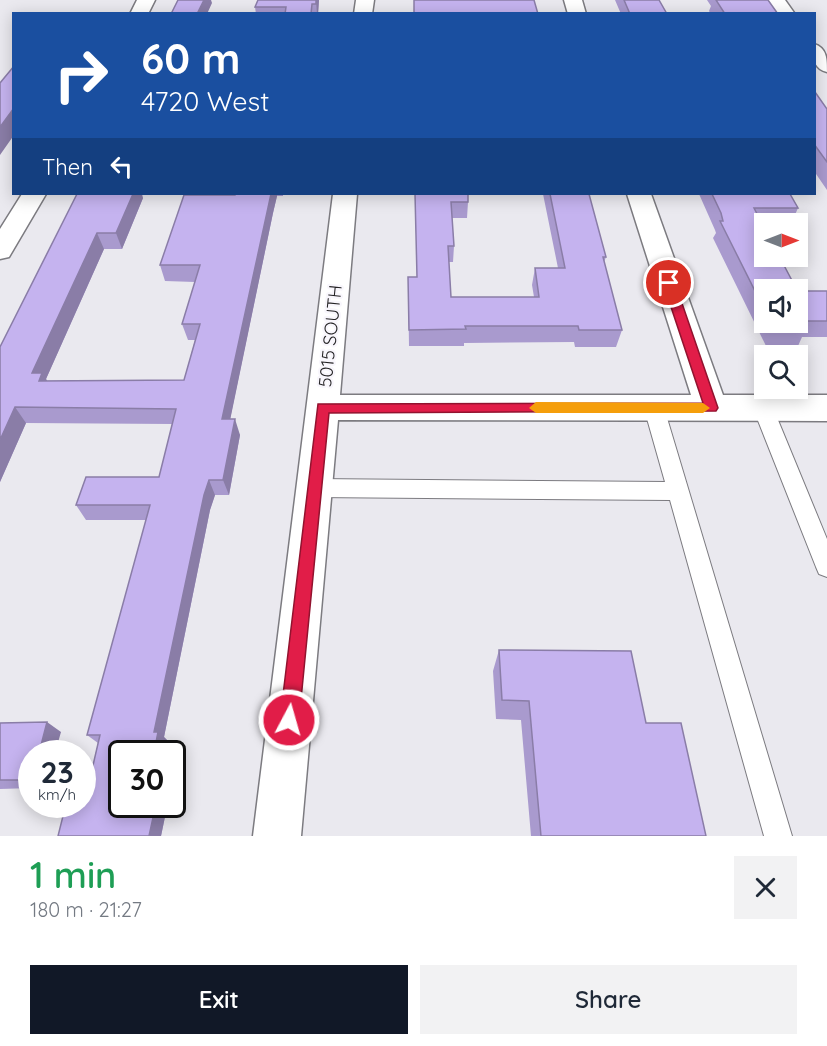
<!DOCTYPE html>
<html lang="en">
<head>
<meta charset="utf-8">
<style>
  body { margin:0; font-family:Quicksand,sans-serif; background:#f2f2f3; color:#1f2937; height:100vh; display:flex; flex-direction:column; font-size:22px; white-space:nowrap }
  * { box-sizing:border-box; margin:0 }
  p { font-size:20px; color:#747a83 }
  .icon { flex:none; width:33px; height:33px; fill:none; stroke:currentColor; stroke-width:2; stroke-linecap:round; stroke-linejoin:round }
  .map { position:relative; height:836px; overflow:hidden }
  .sheet { display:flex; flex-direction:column; background:#fff; flex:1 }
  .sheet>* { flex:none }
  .hud { position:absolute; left:12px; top:12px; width:804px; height:183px; border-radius:0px; box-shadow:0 3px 15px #0003; background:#1a4fa0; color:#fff; overflow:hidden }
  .needle { width:39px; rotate:90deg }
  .fabs { position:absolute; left:754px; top:213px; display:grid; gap:12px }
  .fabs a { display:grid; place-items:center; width:54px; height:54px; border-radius:0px; background:#fff; box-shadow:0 3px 15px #0003; font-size:30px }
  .speed { position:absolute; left:18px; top:740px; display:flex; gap:12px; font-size:30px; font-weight:700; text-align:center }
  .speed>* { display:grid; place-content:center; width:78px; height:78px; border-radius:50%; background:#fff; box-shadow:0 3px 15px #0003; line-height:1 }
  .speed small { font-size:15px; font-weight:400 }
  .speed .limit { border:3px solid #111; border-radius:9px; background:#fff; color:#111 }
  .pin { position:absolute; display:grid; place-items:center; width:51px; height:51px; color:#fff; margin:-26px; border:3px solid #fff; border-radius:50%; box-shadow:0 2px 6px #0007 }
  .me { position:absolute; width:66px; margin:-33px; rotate:6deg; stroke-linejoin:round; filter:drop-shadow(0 0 4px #0008) }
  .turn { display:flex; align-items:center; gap:21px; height:126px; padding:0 30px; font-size:27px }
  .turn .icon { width:78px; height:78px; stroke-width:2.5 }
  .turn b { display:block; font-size:42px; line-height:51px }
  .then { display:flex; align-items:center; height:57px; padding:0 30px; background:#0003; gap:12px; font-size:22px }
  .round { display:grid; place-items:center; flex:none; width:63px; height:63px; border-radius:0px; background:#f2f2f3 }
  .summary { display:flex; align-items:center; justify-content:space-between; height:102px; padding:0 30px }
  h1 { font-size:36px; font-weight:600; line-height:45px; color:#1e9e55 }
  .button { display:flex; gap:12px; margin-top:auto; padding:12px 30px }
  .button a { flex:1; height:69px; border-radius:0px; background:#111827; color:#fff; font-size:24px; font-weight:600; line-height:69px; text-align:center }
  .button a+a { background:#f2f2f3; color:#1f2937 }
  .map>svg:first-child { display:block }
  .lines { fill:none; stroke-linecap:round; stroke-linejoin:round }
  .service-casing { stroke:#7c7b80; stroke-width:2 }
  .minor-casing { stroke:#7c7b80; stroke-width:3 }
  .service { fill:#fff; fill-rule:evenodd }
  .minor { fill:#fff; fill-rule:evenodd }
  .wall { fill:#a99ace }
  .shaded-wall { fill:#8a7da7 }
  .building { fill:#c5b3ef; stroke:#8a7da7; stroke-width:1.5 }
  .route { fill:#e11d48; stroke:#92132f; stroke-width:1.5 }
  .slow { fill:#f59e0b }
  .labels { text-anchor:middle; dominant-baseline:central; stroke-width:4.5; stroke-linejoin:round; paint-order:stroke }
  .street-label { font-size:18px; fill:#242325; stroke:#f8f6fc }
</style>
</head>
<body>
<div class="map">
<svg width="827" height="836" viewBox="0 0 827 836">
  <rect width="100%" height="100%" fill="#eae9ef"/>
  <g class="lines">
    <g class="service-casing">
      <path id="service" d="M654,401L661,403L664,408L792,836H764L670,500L314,497L307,494L303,488L307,482L314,479L665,482L644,408L647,403Z
        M763,401L770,403L773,408L827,539V577L819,574L816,567L753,408L756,403Z"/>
    </g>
    <g class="minor-casing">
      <path id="minor" d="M137,0H155L148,14H130Z
        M356,0H374L372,14H354Z
        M564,0H582L586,14H568Z
        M767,0H785L795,14H777Z
        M814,44C827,48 827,59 827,72C812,68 814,57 814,44Z
        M22,194H46L9,257L0,259V229Z
        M333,194H357L340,395H691L627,194H651L723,395H827V421L338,420L301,836H253Z"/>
    </g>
    <use href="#service" class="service"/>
    <use href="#minor" class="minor"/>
  </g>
  <path class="wall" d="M258,0H319L318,14H256L255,7Z
    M615,0H659L667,14H621Z
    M707,0H768L778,14H711L709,11L711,6Z
    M814,92L827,109V190L814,171Z
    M77,194L143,198L122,249H104L46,379L47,381L184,380L195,340H188L182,324L195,282L165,281L160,265L235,195L236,194H283V196H277L273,213L230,419L240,435L229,495H215L210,510L164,737L168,741L122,804L167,807L161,836H58L85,800L98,743L87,735L146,520H86L76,505L159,477L172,424L26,423L0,482L5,339Z
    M415,194L468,202L467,218H452L454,246L453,262H449L451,297H534L532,285L535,268H558L543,194H589L606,257L604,262L622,330L616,347H575L574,342L464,343V346H409L408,277H417Z
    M699,194H790L798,208L791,224H762L765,290V322H798L827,291V337H802L798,346H766L713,238L716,233L715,230Z
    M499,650L646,723L706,836H531L521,720L496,719L493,671Z
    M0,723L61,732L32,753V788L0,789Z"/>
  <path class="shaded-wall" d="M204,0H211L212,3L207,14H197Z
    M316,0H319L318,14H317Z
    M14,108V135L0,155V127Z
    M133,194H142L143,198L122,249L116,233Z
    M271,194H277V196L273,213L227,435L222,419Z
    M97,233L104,249L46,379L52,389L49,397L32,373Z
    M15,407L26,423L0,482V440Z
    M235,419L240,435L229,495L223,480Z
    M209,480L215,495L210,510L164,737L168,741L165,753H154V732L204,495Z
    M47,722L61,732L55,753H39Z
    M156,804H162L167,807L161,836H149Z"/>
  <path class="building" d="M178,0H204L197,14H171Z
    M258,0H316V4H312L311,14H285L286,7H255Z
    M414,0H534L538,14H414Z
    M624,0H659L667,14H630Z
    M716,0H768L778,14H725Z
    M14,66V108L0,127V83Z
    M815,92L827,109V162L814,144Z
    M77,194H133L116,233H97L32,373H42L39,381L184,380L200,324H182L200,265H160L184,195H235L236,194H271L222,419H235L223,480H209L204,495L154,732H158L154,753H122V804H156L149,836H58L66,804H82V800H85L100,735H87L150,505H76L86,477H159L176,409L15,407L0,440V347Z
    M415,194H468V202H451L454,246H448L451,297H539L535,268H565L550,194H589L606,257H603L622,330H579L578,326H465L466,329L409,330L408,277H417Z
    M712,194H790L798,208H754L765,229V256H779L797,290H765V311L720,221H723L721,213Z
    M798,291H827V321H803L807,329L774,330L771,322H798Z
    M499,650L631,651L646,723H681L706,836H541L529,701L502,700Z
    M47,722L39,753H32L31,780H0V723Z"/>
  <path class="route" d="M669,279L675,283L718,408L716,411L329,413L299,720L296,726L289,729L283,726L280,720L318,404L703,403L663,283Z"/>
  <path class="slow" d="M536,402L703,403L710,408L703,413H536L529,408Z"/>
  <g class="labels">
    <g class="street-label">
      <text transform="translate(330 336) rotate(-84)">5015 SOUTH</text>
    </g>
  </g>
</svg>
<div class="fabs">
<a><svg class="needle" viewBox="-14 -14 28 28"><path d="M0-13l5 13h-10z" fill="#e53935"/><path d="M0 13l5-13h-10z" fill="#747a83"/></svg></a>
<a><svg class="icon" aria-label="sound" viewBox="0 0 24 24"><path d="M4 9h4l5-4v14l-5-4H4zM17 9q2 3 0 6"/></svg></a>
<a><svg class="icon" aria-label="search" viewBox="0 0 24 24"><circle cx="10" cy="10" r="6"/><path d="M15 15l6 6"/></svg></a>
</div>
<div class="speed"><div>23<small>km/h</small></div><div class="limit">30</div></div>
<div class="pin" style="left:669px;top:283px;background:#d93025"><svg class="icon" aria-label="arrive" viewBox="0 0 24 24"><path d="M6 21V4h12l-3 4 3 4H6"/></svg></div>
<svg class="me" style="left:289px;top:720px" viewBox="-20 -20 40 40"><circle r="17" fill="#e11d48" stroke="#fff" stroke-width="3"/><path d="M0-11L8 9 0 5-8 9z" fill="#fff"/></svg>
<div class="hud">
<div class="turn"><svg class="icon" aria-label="right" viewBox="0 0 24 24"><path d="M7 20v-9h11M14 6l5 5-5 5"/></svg><div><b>60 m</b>4720 West</div></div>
<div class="then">Then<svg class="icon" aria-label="left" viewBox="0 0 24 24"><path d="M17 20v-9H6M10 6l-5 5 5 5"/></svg></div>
</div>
</div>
<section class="sheet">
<div class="summary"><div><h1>1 min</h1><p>180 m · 21:27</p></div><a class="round"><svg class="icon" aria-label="close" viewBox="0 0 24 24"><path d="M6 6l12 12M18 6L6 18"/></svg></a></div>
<div class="button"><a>Exit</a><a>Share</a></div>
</section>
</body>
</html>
